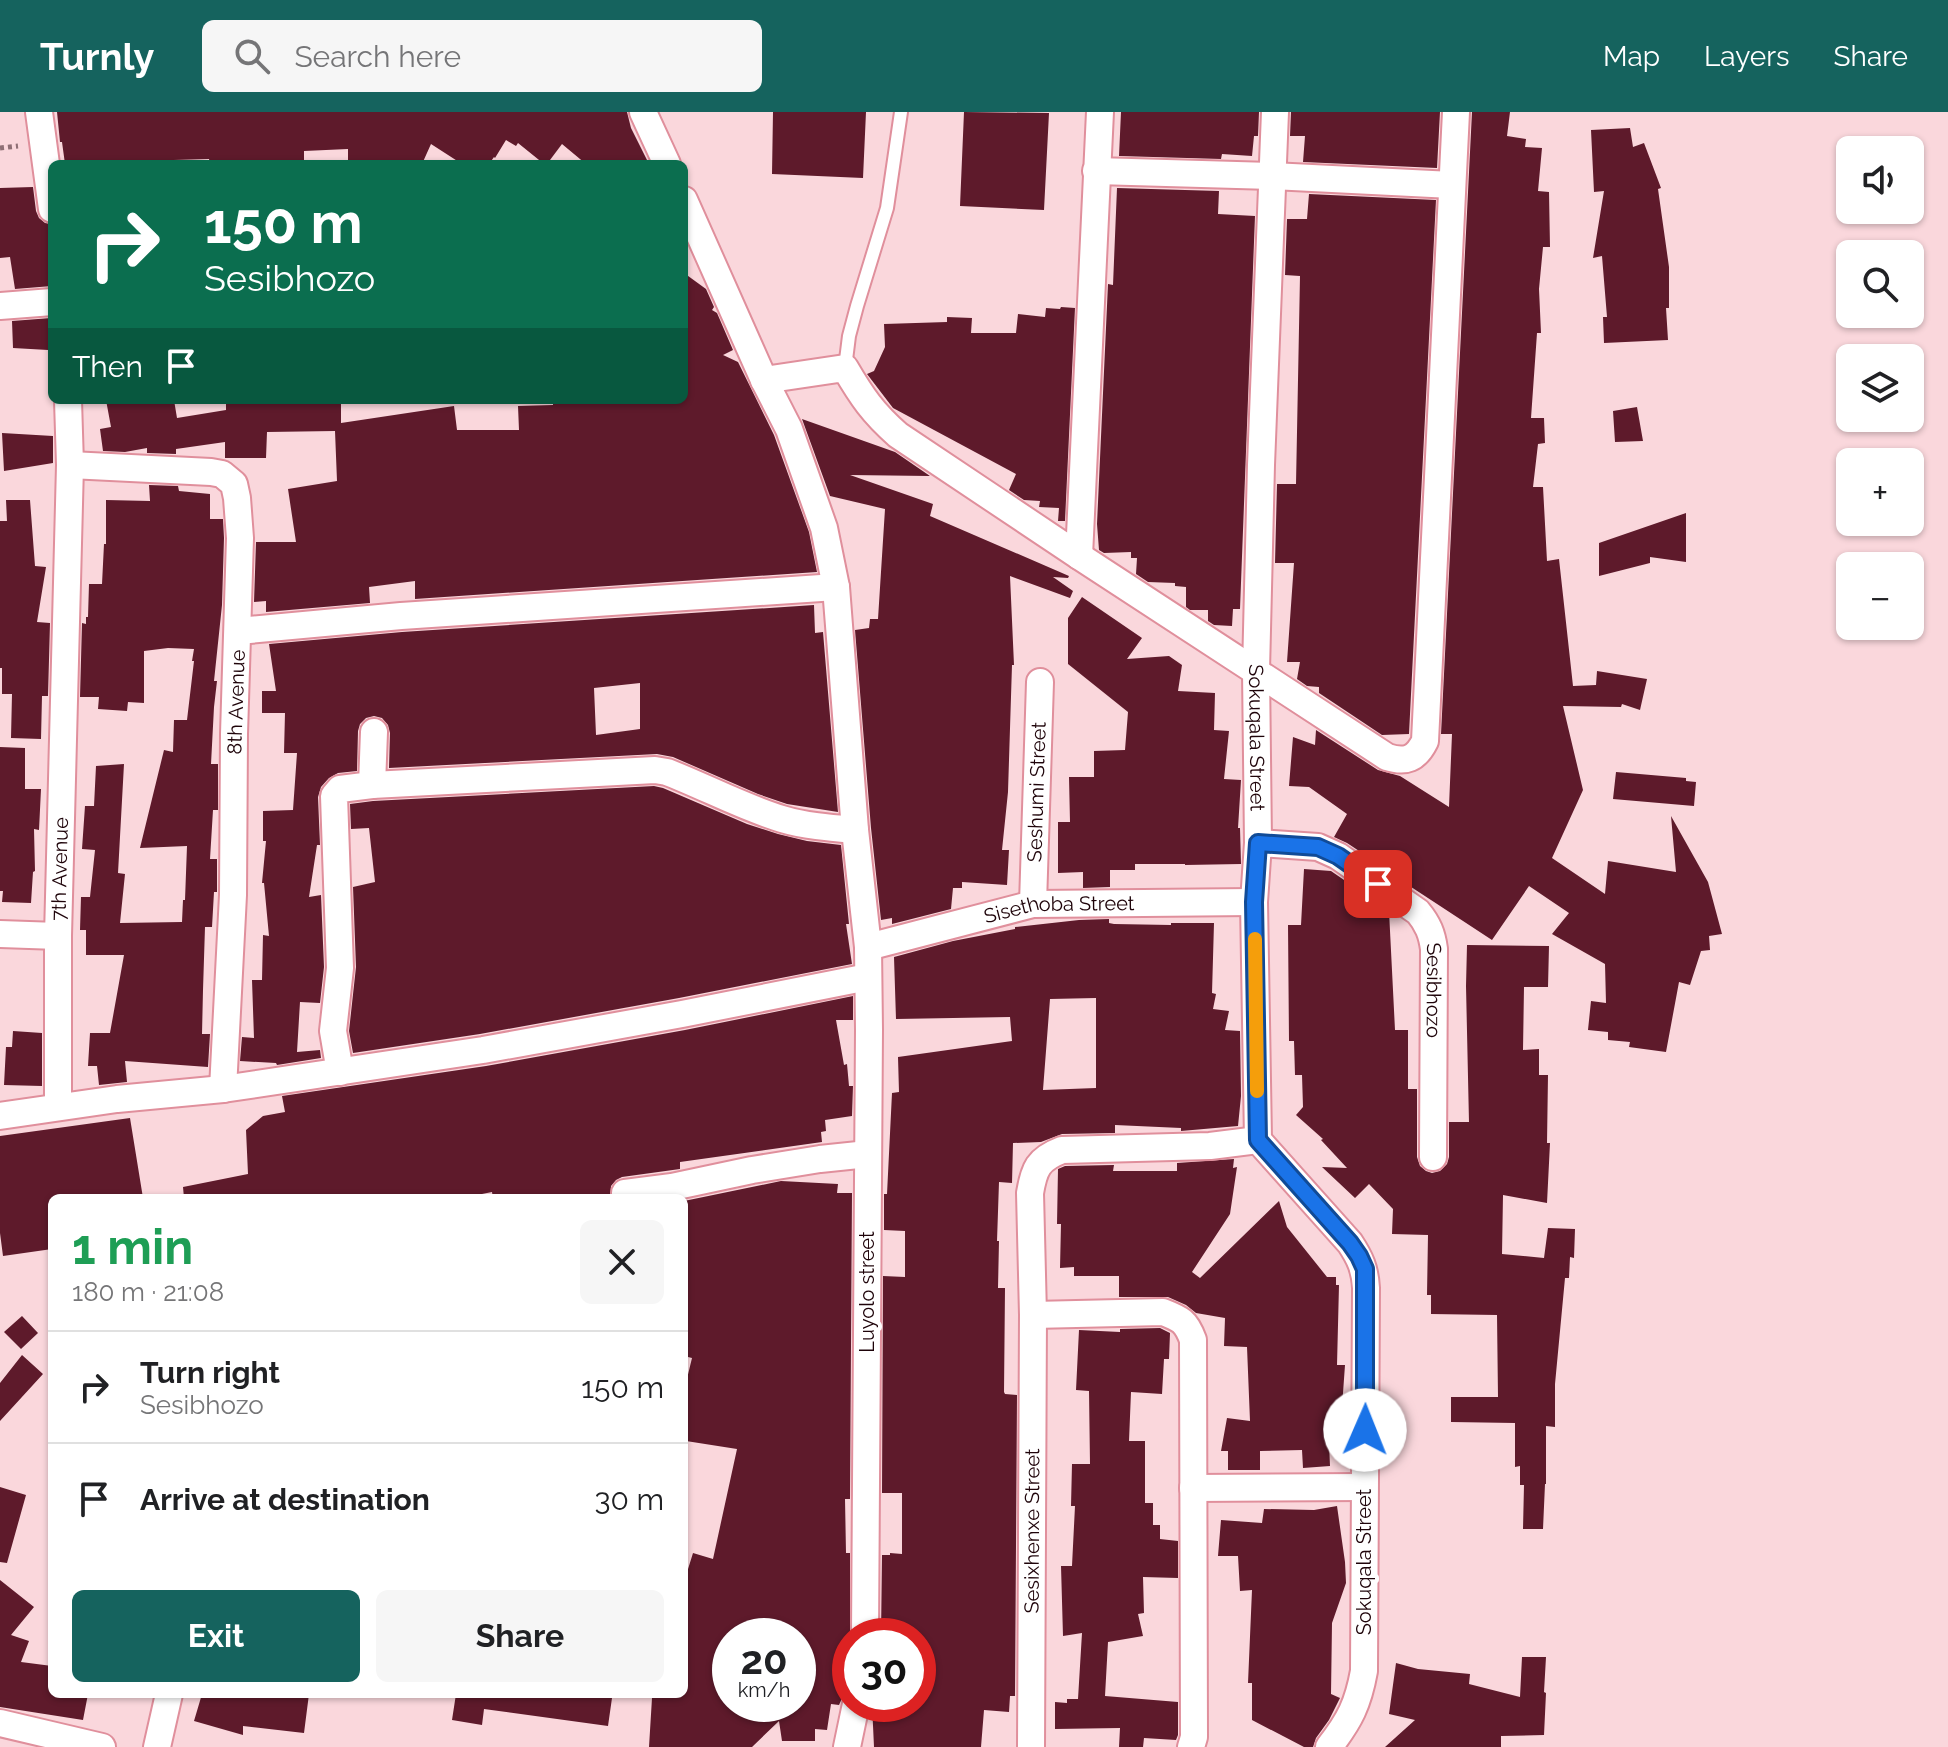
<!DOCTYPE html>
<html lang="en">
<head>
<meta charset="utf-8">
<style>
  body { margin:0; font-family:Raleway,sans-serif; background:#f6f6f6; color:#202124; height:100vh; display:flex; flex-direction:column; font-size:30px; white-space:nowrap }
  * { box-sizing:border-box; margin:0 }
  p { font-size:26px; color:#757577 }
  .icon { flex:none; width:44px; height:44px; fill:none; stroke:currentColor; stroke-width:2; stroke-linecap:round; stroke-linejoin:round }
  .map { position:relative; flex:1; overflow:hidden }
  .side { position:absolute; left:48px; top:1082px; width:640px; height:504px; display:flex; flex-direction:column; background:#fff; border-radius:12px; box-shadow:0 2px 6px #0004 }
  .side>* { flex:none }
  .hud { position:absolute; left:48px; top:48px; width:640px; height:244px; border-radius:12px; box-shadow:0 2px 6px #0004; background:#0b6e4f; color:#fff; overflow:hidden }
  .buttons { position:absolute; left:1836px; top:24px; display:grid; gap:16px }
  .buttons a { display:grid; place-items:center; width:88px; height:88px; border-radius:12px; background:#fff; box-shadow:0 2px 6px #0004; font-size:40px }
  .speed { position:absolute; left:712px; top:1506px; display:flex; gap:16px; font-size:40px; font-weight:700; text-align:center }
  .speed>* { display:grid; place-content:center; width:104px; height:104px; border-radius:50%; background:#fff; box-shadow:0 2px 6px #0004; line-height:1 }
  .speed small { font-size:20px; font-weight:400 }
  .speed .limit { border:12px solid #d22; background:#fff; color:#111 }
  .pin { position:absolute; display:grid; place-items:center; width:68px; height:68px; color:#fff; margin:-34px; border-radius:16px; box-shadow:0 4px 12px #0006 }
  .me { position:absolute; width:88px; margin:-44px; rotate:1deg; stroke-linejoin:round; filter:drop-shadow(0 0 6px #0008) }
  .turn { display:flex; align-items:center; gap:28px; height:168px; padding:0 24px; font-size:36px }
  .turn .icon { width:104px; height:104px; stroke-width:2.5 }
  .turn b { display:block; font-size:56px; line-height:68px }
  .then { display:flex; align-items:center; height:76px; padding:0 24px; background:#0003; gap:16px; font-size:30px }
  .round { display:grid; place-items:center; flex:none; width:84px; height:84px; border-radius:12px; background:#f6f6f6 }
  .summary { display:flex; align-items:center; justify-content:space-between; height:136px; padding:0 24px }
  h1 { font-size:48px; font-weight:700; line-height:60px; color:#1e9e55 }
  .action { display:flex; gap:16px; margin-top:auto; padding:16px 24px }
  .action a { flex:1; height:92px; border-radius:12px; background:#15635e; color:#fff; font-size:32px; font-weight:700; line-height:92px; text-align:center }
  .action a+a { background:#f6f6f6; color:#202124 }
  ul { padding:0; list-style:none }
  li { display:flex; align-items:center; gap:24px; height:112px; padding:0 24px; border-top:2px solid #e0e0e0 }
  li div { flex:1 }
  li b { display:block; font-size:30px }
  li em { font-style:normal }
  header { display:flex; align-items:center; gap:48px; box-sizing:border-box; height:112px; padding:0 40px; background:#15635e; color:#fff }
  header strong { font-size:38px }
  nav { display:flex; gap:44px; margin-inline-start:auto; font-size:28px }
  .search { width:560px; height:72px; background:#f6f6f6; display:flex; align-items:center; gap:20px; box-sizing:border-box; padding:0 28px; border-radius:12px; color:#757577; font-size:30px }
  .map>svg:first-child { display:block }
  .building { fill:#5e1a2b; fill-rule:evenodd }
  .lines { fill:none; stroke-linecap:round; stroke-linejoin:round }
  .service-casing { stroke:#e08f9c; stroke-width:16 }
  .minor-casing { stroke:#e08f9c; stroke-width:30 }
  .path { stroke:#8e6f75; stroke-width:5; stroke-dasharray:4 4; stroke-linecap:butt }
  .service { stroke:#fff; stroke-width:12 }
  .minor { stroke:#fff; stroke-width:26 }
  .route-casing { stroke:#114b97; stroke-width:20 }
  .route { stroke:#1a73e8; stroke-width:14 }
  .slow { stroke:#f59e0b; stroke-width:14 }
  .labels { text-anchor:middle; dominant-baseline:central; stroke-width:8; stroke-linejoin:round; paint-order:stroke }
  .street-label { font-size:20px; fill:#1e0309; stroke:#fff }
</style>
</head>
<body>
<header>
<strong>Turnly</strong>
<div class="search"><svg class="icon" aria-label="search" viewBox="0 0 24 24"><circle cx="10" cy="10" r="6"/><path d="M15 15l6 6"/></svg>Search here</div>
<nav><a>Map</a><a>Layers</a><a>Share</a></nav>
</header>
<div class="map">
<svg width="1948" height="1635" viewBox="0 0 1948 1635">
  <rect width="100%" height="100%" fill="#fad7dc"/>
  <path class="building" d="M57,0H627L631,16L649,52H586L562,32L547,52H544L518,31L516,34L506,28L495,46L494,45L489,52H462L431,32L422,52H348V37L304,39V51L210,52L209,47L138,49L139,52H65L62,30H60Z
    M773,0H866L863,66L772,62Z
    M964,0L1049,1L1044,98L960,94Z
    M1121,0H1259L1258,24H1254L1252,44L1222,42L1221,47L1119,44Z
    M1291,0H1440L1437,56L1303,50L1305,24H1290Z
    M1472,0H1510L1507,24L1526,27L1525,35L1542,36L1538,79L1549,80L1550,135H1543L1539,177L1541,221H1537L1531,306H1544L1545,331L1538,332L1533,375H1543L1547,449L1559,447L1573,574L1596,573L1597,559L1647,567L1640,598L1622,592L1621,595L1563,594L1583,678L1552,746L1605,782L1608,749L1676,760L1671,704L1708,770L1722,822L1709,824L1710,838L1701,839L1690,873L1679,870L1666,940L1629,935L1630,930L1608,928V920L1588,918L1591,889L1606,891L1605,852L1552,822L1569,801L1529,774L1492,828L1402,769L1391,761L1394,762L1347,731L1334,725L1347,702L1309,675L1289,674L1293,625L1315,633L1316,618L1378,658L1400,664L1449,695L1452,622H1441Z
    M1630,16L1633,35L1644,31L1661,76L1658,77L1669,155V196H1666L1668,228L1604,231L1603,205H1607L1602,144L1593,146L1604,79L1594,80L1591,18Z
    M33,75L36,99L39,106L45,111L50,112L52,174L15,177L10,145L0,146V76Z
    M1117,76L1219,79L1218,102L1255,104L1240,497H1233L1232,514L1214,513L1208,509V498H1190L1186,495V475L1175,474V471L1148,470L1136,462L1137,446H1131V440L1104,441L1099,438L1097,412L1108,172L1113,173Z
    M1309,82L1436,88L1409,622L1382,623L1319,581V575L1307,574L1297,567L1300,550H1287L1294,451H1275L1277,372H1296L1300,164L1285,163L1287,107H1307Z
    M684,161L706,177L714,195L712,198L717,201L733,238L723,243L738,250L774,323L809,420L817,460L415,487V469L369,475L370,491L266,500V489L254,490L256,430H296L288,377L337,369L335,319L267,320L266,346H225V330L176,337V342L147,341V336L125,340L103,339L100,317L111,315L106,288H174L177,306L226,298V288H341V311L454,294L457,318H519L518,294L553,293V288H684Z
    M1061,195L1075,196L1065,409H1058L1059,396L1039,395L1040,389L1024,388L1009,378L1016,362L893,296L867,262L874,259L885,235L884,212L947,210V205L972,206L971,221H1016L1018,202L1045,205L1046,196L1060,197Z
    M51,206L48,238L13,236L12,209Z
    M1637,295L1643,329L1615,330L1613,299Z
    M802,307L895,340L930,364L850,363L933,392L930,404L1069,464L1068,466L1053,465L1073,479L1070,486L1010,464L1014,553H1012L1008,680L1002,738H1009L1007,773L962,770V776H953L951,797L892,812V806L881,808L871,716L855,518L869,516L870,507H878L885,397L830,384Z
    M2,321L53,324V351L4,359Z
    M149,373L178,374L179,379L210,382V407H223L224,426L222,493L214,569H217L214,595L211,652H218V698H213L210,747H217V780H214L212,815H205L203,878L202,922H210L208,955L125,949L127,970L99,973L97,954H88L90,921H110L124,843H86V818H80L81,785H90L95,738L82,737L85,694H94L96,654L124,652L118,761L125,762L120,811L182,810L183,788H185L187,734L140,736L164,638L173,640L174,608H187L194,549H192L194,537L168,536L144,539V591L128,590L127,599L98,597L99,585H80L82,511L86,512V505H88L89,472H102L104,432H106V388L150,389Z
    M6,388H30L35,454L46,455L37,510L50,511L48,584H42L41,627L11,626L12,582H2V556H0V409H7Z
    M1686,401V450L1650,445V451L1599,464V431Z
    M1082,485L1142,526L1127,547L1169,544L1182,553L1178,579L1215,581L1214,618L1229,619L1224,667L1241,668L1238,716H1240L1241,752L1185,753V752H1135V758H1110V775L1083,776V760L1058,761V710H1070L1069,665H1094V639L1125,638L1128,600L1068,552V506Z
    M814,493L815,521L823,520L838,700L787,692L758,682L673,645L657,642L389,656L390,621L388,613L382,606L374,604L366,606L360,612L358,619L357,659L338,661L329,666L321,675L318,685L320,733H317L309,785L321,783L324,855L320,891L300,890L297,940L320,938L321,946L277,953L276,951L240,949L242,925L254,926L252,868H262L263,823L269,824L264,771H262L266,729H263V699L293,698L297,641H284L285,601H262V579H276L269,532L402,520ZM640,571V617L596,623L594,576Z
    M0,635L25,636V677H41L39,718L34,717L35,759L33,760L31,791L2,790L3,779H0Z
    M1616,660L1686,666V669L1696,670L1694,694L1613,687Z
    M654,674L663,676L747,712L778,722L807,729L841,733L849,812H846L852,852L679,886L480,922L353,941L349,919L356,855L353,775L375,770L369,716L351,717L350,692L373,689Z
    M1304,757L1331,759L1389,799L1395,918H1408V977H1417V1045L1420,1054L1426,1059L1432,1061L1440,1059L1447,1052L1449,1045V1010H1469L1466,874L1467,833L1549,834L1548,875H1524L1523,938L1539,937V963H1548L1547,1031H1550L1547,1091L1503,1083L1502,1142L1544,1146L1548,1116L1575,1117L1574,1146L1570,1145L1569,1166H1565L1555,1272V1315L1546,1314V1372H1545L1543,1417H1523L1524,1373H1520V1354L1515,1355V1311L1451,1310V1285H1498L1497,1203L1431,1202V1183H1427L1428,1123L1392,1122L1393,1097L1369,1072L1355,1086L1322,1055L1347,1056L1321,1028L1323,1027L1296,1003L1303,995L1302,963H1295L1294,929H1289L1288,813H1301Z
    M1109,807V811L1114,812L1171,813V811H1214L1212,881L1216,882L1213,897L1229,899L1225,918L1240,919L1241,984L1238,1014L1181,1019V1016L1115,1013V1021L1062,1022L1041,1030L1013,1031L1012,1071L999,1070L997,1129H999L998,1176H1005L1004,1280L1005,1282L1017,1283L1015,1584H1010L1009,1600L984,1598L981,1635H874L872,1592H918V1524H881L882,1443H890V1441L902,1442V1381H882L883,1164L905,1165V1119L884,1118V1082H887L892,981L899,980L898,945L1012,929L1010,905L896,907L894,845L953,829L1015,817V815L1079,808ZM1096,886V976L1043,978L1050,887Z
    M853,884V908H836L844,953L847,952L849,974H853L852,1004L825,1008L826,1019L821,1020L822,1030L680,1050V1057L622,1065L616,1068L611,1074L610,1086H493L492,1080L462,1086H184L183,1075L248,1062L246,1018L263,1004L285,1000L282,984L486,954L685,918Z
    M13,919L42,921V974L4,973L6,935H12Z
    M130,1006L143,1086H52V1137L3,1144L0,1121V1024Z
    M1234,1047L1233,1056L1237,1055L1230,1102L1192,1160L1200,1166L1279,1089L1287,1115L1327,1165H1336V1173H1339L1337,1253H1345L1341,1309H1349L1346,1333L1329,1331L1330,1354L1303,1356L1302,1338L1260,1339V1358H1228V1339H1221L1227,1306L1250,1309L1247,1235L1224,1234L1225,1206L1196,1201L1186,1193L1168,1185H1119V1164H1074V1155L1060,1156L1061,1112H1057L1058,1057L1065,1054L1114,1053L1113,1059H1177V1051Z
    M781,1069L838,1072L837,1081H852L850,1387H845L846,1441H850V1577L844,1582L839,1593L831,1592L827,1618L815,1617V1629H782L779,1609L752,1635H649L652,1586H658L659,1582H684V1470L693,1441L713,1447L737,1337L686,1329L688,1322H684V1279L692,1246L684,1244V1089ZM741,1518L781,1524H798V1592H730V1524H740Z
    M22,1204L38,1221L21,1237L4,1220Z
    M1160,1216L1170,1221L1169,1247H1164L1162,1282L1131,1280L1129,1329H1145V1391H1153V1413H1160V1427L1178,1429V1466L1143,1465L1144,1501L1138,1502L1143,1524L1108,1530L1105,1584L1178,1590V1623L1176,1628L1144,1626L1143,1635H1119L1120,1616L1055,1617V1590L1067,1591V1587H1078L1082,1521L1063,1524L1061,1454H1072L1075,1394H1071L1072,1352H1090L1089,1279L1076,1278L1079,1218L1120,1220V1217Z
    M22,1243L43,1262L0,1309V1271Z
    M0,1375L26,1383L7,1451L0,1450Z
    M1337,1394L1345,1450L1346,1471L1332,1511L1331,1582L1340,1586L1329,1608L1316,1626L1313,1635H1304L1252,1608V1571H1248L1252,1478L1240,1479L1238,1444H1218L1221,1408L1262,1411L1264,1397L1314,1398Z
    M0,1468L34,1495L11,1523L29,1529L21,1550L52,1554V1582H88L83,1608L0,1595Z
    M1522,1545H1546L1544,1580L1546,1581L1544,1623L1501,1624V1635H1385L1415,1608L1389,1602L1396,1551L1418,1557L1470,1562L1469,1572L1520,1585Z
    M202,1582H309L304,1621L243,1614V1623L194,1609Z
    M456,1582H572L612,1586L608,1614L484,1597L482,1613L452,1608Z"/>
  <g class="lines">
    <g class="service-casing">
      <path id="service" d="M845,256L849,224L857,194L887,96L901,0"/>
    </g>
    <g class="minor-casing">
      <g id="minor">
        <path d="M39,0L52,97"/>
        <path d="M643,0L667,52"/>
        <path id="s1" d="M1275,0L1261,353L1256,559L1258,731L1254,790L1258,1028L1350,1131C1360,1146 1365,1157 1366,1176L1364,1559C1358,1592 1350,1608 1329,1635"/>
        <path d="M1096,59L1272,64L1452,73"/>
        <path d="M684,88L764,268L789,317L824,416L836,475L855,718L868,835L869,918L865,1524"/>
        <path d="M0,194L52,190"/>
        <path d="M764,268L845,256C862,285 873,301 898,323L1079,444L1387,645C1406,651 1416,647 1425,629L1456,0"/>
        <path d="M70,353L211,360L222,362L234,372L237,386L240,426L234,622L233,783L223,977"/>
        <path d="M1079,444L1100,0"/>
        <path d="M238,519L401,504L836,475"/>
        <path d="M372,673L655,658L667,660C706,675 742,695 782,707C805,714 831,716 855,718"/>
        <path id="s2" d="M1258,731L1318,735L1338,744L1418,800C1428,812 1432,822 1434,837L1433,1045"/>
        <path id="s3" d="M1033,792L1040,570"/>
        <path d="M0,822L58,824"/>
        <path id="s4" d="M868,835L1033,792L1254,790"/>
        <path d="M340,960L333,919L340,856L334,684L340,677L372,673L374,620"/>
        <path id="s5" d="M58,995V824L70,353L68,288"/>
        <path d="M0,1004L117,987L223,977L483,938L682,902L868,865"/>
        <path d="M625,1081L672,1075L752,1058L820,1047L868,1042"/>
        <path d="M1033,1203L1163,1200C1181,1207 1186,1209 1193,1228L1194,1625L1191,1635"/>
        <path d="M1193,1376L1364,1375"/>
        <path d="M0,1611L102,1635"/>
        <path d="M157,1635L169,1582"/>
        <path d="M847,1635L856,1592"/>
        <path id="s6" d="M1031,1635L1033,1203L1030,1081C1034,1057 1038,1047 1062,1038L1210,1034L1258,1028"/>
      </g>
    </g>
    <path class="path" d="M0,36L18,34"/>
    <use href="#service" class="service"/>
    <use href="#minor" class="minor"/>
  </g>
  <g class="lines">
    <g class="route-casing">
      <path id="route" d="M1365,1318V1157L1359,1144L1350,1131L1258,1028L1254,790L1258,731L1318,735L1338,744L1378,772"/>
    </g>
    <use href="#route" class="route"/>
    <path class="slow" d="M1255,827L1257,979"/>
  </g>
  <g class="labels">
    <g class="street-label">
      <text transform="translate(236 590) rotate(-88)">8th Avenue</text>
      <text stroke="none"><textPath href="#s1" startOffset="626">Sokuqala Street</textPath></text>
      <text stroke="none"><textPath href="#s3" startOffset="112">Seshumi Street</textPath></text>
      <text stroke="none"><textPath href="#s5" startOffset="238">7th Avenue</textPath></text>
      <text stroke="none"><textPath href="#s4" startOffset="196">Sisethoba Street</textPath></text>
      <text stroke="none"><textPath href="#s2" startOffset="262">Sesibhozo</textPath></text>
      <text transform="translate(867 1180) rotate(-90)">Luyolo street</text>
      <text stroke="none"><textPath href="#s6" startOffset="216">Sesixhenxe Street</textPath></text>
      <text transform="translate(1364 1450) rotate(-90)">Sokuqala Street</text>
    </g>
  </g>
</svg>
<div class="buttons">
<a><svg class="icon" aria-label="sound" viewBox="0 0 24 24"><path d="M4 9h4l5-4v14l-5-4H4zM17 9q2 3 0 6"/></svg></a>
<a><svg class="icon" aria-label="search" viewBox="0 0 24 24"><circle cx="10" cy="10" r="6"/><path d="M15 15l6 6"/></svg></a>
<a><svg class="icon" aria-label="layers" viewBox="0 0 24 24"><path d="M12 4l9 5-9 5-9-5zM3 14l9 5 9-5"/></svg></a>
<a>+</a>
<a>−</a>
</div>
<div class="speed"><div>20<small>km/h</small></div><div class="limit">30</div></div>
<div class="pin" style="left:1378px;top:772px;background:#d93025"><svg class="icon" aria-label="arrive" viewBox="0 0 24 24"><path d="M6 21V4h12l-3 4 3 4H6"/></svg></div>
<svg class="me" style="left:1365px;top:1318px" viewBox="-20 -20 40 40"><circle r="19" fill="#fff"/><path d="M0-13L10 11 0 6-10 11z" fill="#1a73e8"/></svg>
<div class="hud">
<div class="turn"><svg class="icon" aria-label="right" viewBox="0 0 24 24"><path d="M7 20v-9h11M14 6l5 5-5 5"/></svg><div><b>150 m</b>Sesibhozo</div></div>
<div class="then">Then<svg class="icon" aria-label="arrive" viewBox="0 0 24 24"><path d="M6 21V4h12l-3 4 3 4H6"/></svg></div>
</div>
<section class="side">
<div class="summary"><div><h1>1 min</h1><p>180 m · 21:08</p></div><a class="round"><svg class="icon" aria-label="close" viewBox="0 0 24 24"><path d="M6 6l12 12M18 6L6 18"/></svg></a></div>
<ul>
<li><svg class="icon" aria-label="right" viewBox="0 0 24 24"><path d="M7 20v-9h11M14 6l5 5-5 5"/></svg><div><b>Turn right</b><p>Sesibhozo</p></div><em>150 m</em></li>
<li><svg class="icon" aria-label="arrive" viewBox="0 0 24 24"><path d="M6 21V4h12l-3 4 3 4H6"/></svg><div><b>Arrive at destination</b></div><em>30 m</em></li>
</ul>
<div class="action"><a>Exit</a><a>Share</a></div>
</section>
</div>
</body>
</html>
